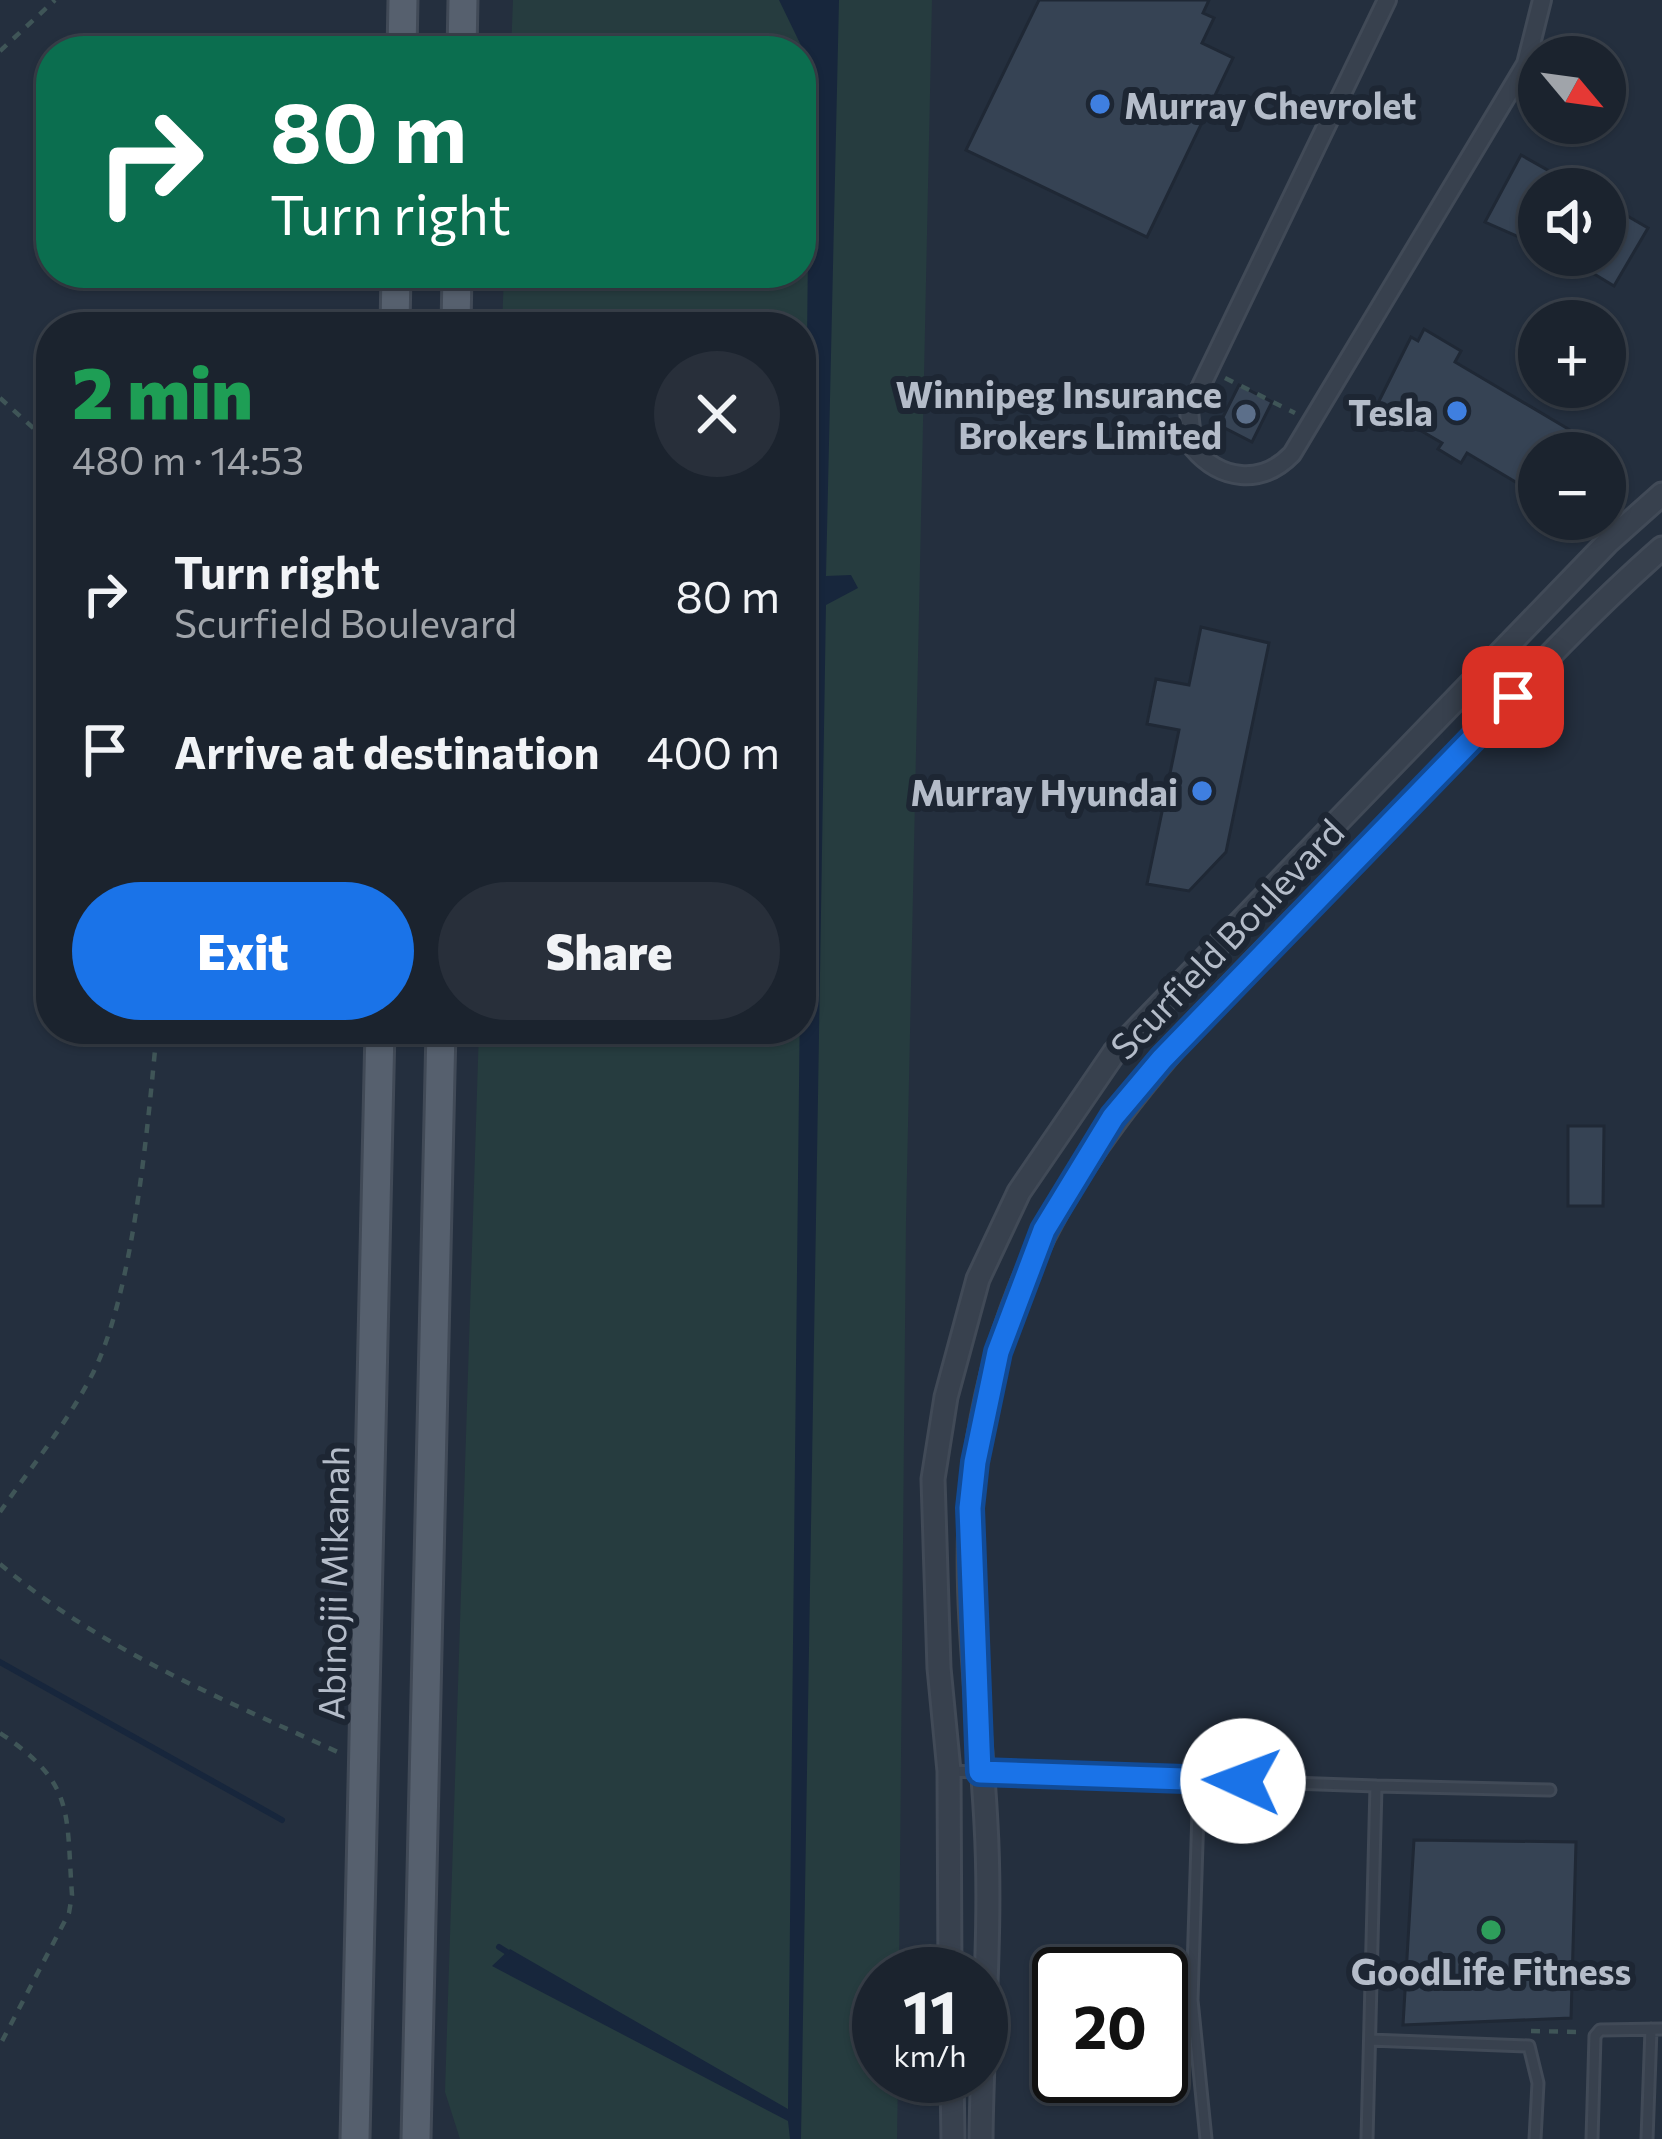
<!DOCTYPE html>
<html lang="en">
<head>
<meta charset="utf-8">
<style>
  body { margin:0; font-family:Commissioner,sans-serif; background:#282f3a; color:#f1f3f6; height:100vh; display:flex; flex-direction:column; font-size:45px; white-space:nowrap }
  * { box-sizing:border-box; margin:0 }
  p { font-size:39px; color:#a0a4aa }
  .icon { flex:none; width:66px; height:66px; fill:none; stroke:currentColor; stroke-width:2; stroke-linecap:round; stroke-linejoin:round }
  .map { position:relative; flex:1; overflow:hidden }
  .details { position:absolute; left:36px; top:312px; width:780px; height:732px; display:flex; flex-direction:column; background:#1b232e; border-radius:48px; box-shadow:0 3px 9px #0004,0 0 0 3px #39404a }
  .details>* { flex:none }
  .hud { position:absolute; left:36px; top:36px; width:780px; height:252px; border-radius:48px; box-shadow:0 3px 9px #0004,0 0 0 3px #39404a; background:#0b6e4f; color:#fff; overflow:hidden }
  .needle { width:78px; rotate:119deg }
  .fabs { position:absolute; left:1518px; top:36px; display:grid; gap:24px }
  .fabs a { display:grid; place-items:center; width:108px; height:108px; border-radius:50%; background:#1b232e; box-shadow:0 3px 9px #0004,0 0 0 3px #39404a; font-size:60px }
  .speed { position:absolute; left:852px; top:1947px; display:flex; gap:24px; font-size:60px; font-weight:700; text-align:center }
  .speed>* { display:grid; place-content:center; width:156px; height:156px; border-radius:50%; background:#1b232e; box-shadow:0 3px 9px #0004,0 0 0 3px #39404a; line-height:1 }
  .speed small { font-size:30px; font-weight:400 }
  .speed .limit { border:6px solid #111; border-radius:18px; background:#fff; color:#111 }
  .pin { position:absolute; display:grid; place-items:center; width:102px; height:102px; color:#fff; margin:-51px; border-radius:24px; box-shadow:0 6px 18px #0006 }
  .me { position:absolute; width:132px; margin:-66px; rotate:272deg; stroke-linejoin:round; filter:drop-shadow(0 0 9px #0008) }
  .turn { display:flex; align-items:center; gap:42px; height:252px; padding:0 36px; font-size:54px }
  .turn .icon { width:156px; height:156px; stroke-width:2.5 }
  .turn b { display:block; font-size:84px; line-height:102px }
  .round { display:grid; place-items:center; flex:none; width:126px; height:126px; border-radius:63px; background:#282f3a }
  .overview { display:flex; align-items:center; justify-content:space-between; height:204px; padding:0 36px }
  h1 { font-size:72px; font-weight:800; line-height:90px; color:#1e9e55 }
  .action { display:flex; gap:24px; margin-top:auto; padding:24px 36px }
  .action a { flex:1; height:138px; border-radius:72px; background:#1a73e8; color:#fff; font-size:48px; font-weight:800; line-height:138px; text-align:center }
  .action a+a { background:#282f3a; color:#f1f3f6 }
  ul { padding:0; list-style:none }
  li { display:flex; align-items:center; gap:36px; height:156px; padding:0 36px }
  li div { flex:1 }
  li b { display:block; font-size:45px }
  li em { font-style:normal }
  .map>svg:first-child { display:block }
  .green { fill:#263c3f }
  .water { fill:#17263c }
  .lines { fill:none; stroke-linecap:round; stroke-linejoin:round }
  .stream { stroke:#17263c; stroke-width:6 }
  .building { fill:#364354; stroke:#1f2835; stroke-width:3 }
  .service-casing { stroke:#414a57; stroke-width:15 }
  .minor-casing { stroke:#414a57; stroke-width:22 }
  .tertiary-casing { stroke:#414a57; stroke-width:27 }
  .primary-casing { stroke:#414a57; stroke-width:33 }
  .path { stroke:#3f5557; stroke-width:4.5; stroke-dasharray:9 9; stroke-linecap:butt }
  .service { stroke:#38414e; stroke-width:9 }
  .minor { stroke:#38414e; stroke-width:16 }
  .tertiary { stroke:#38414e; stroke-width:21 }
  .primary { stroke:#56606e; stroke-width:27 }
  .route-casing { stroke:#114b97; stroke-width:30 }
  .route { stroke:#1a73e8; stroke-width:21 }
  .shop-dot { fill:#3f7fe0; stroke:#1d2633; stroke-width:4.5 }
  .service-dot { fill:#5c6f8a; stroke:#1d2633; stroke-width:4.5 }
  .leisure-dot { fill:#2e9e5b; stroke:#1d2633; stroke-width:4.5 }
  .labels { text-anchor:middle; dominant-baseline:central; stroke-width:12; stroke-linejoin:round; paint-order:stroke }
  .poi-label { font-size:36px; font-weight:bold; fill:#b4bcc9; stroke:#1d2633; text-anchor:end }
  .street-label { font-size:36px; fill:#b4bcc9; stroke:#1d2633 }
</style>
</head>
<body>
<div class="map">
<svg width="1662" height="2139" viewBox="0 0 1662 2139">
  <rect width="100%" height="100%" fill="#242f3e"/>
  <path class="green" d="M513,0H932L906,1221L899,1974H879V2076H898L897,2139H460L445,2092L479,1029H801V327H502L504,273H801V51H511Z"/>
  <path class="water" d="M779,0H839L826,576L851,575L858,588L826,605L801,2139H790L788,2121L492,1966L510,1949L788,2109L810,64Z"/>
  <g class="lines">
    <path class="stream" d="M0,1662L282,1820
      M499,1947L507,1952"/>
  </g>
  <path class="building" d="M1039,0H1209L1203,13L1214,18L1202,43L1233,58L1147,237L966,150Z
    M1521,155L1581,189H1539V246L1485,222Z
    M1605,203L1648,228L1614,286L1581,266L1575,275L1541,255H1605Z
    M1424,329L1461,351L1455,362L1575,433L1564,453H1539V496L1467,453L1461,463L1438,449L1442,443L1377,405L1411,337L1418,341Z
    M1239,385L1272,402L1252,442L1219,425Z
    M1201,627L1269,643L1226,852L1189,891L1147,884L1179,730L1147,724L1156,679L1189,685Z
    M1568,1126H1604L1603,1206H1568Z
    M1414,1840L1576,1842L1571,2018L1403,2025Z"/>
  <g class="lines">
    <g class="service-casing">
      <path id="service" d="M949,1771L1376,1786L1367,2139
        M1199,1780L1192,2000L1206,2139
        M1376,1786L1550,1790
        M1370,2040L1529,2046L1538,2083L1535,2139
        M1592,2139L1595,2036L1600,2030L1662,2029
        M1647,2139L1651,2029"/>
    </g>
    <g class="minor-casing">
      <path id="minor" d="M1387,0L1189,411L1193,448C1220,480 1261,486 1292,454L1526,64L1542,0"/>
    </g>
    <g class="tertiary-casing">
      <path id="tertiary" d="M950,1974L949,1771L939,1668L933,1479L946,1397L978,1279L1019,1192L1114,1053L1607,543L1662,494
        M952,2076L953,2139
        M981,2139C982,2035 992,1928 986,1824C980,1705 959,1583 975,1463C1012,1173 1198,1022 1389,825C1479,732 1565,633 1662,548"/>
    </g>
    <g class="primary-casing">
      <path id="primary" d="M402,51L403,0
        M462,51L463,0
        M395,327L396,273
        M456,327L457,273
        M355,2139L380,1029
        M416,2139L441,1029"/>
    </g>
    <path class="path" d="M0,51L55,0
      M1225,378L1295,413
      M0,398L51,444
      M0,1512C31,1467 68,1422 93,1373C134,1291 148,1123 157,1029
      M0,1564C102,1651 221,1698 342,1754
      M0,1733C75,1783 66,1811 72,1895L69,1913L0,2045
      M1531,2031L1579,2032"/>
    <use href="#service" class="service"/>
    <use href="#minor" class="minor"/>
    <use href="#tertiary" class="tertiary"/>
    <use href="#primary" class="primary"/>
  </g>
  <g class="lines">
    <g class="route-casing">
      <path id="route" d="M1243,1781L980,1772L970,1508L975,1462L998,1352L1044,1230L1113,1117L1162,1059L1513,697"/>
    </g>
    <use href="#route" class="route"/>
  </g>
  <g class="shop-dot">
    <circle cx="1100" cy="104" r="12"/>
    <circle cx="1457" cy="411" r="12"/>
    <circle cx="1202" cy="791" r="12"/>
  </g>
  <circle class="service-dot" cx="1246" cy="414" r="12"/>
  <circle class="leisure-dot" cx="1491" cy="1930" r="12"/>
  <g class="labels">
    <g class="poi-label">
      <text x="1124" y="104" text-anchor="start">Murray Chevrolet</text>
      <text x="1222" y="393">Winnipeg Insurance<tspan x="1222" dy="41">Brokers Limited</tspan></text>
      <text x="1433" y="411">Tesla</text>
      <text x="1178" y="791">Murray Hyundai</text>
      <text x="1491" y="1970" text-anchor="middle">GoodLife Fitness</text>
    </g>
    <g class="street-label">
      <text transform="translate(1226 938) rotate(-46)">Scurfield Boulevard</text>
      <text transform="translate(332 1583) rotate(-89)">Abinojii Mikanah</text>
    </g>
  </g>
</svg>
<div class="fabs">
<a><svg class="needle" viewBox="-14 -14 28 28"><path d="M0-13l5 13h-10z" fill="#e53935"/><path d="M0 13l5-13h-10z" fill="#a0a4aa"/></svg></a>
<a><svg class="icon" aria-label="sound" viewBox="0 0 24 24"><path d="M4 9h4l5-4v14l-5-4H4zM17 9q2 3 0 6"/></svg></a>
<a>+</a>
<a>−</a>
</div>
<div class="speed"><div>11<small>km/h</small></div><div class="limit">20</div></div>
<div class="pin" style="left:1513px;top:697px;background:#d93025"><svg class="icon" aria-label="arrive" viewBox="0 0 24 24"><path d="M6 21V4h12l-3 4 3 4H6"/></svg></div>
<svg class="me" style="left:1243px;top:1781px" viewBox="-20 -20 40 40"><circle r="19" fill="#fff"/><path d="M0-13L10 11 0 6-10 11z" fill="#1a73e8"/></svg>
<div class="hud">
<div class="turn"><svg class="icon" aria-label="right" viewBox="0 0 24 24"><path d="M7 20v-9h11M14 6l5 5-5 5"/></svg><div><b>80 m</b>Turn right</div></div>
</div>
<section class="details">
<div class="overview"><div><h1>2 min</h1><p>480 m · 14:53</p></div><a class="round"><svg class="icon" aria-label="close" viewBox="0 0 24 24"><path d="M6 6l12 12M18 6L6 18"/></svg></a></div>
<ul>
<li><svg class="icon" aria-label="right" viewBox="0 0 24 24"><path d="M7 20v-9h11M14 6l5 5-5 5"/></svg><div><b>Turn right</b><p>Scurfield Boulevard</p></div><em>80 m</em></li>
<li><svg class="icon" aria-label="arrive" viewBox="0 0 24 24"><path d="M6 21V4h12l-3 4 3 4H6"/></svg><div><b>Arrive at destination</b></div><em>400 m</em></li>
</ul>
<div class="action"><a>Exit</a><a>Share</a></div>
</section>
</div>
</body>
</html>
